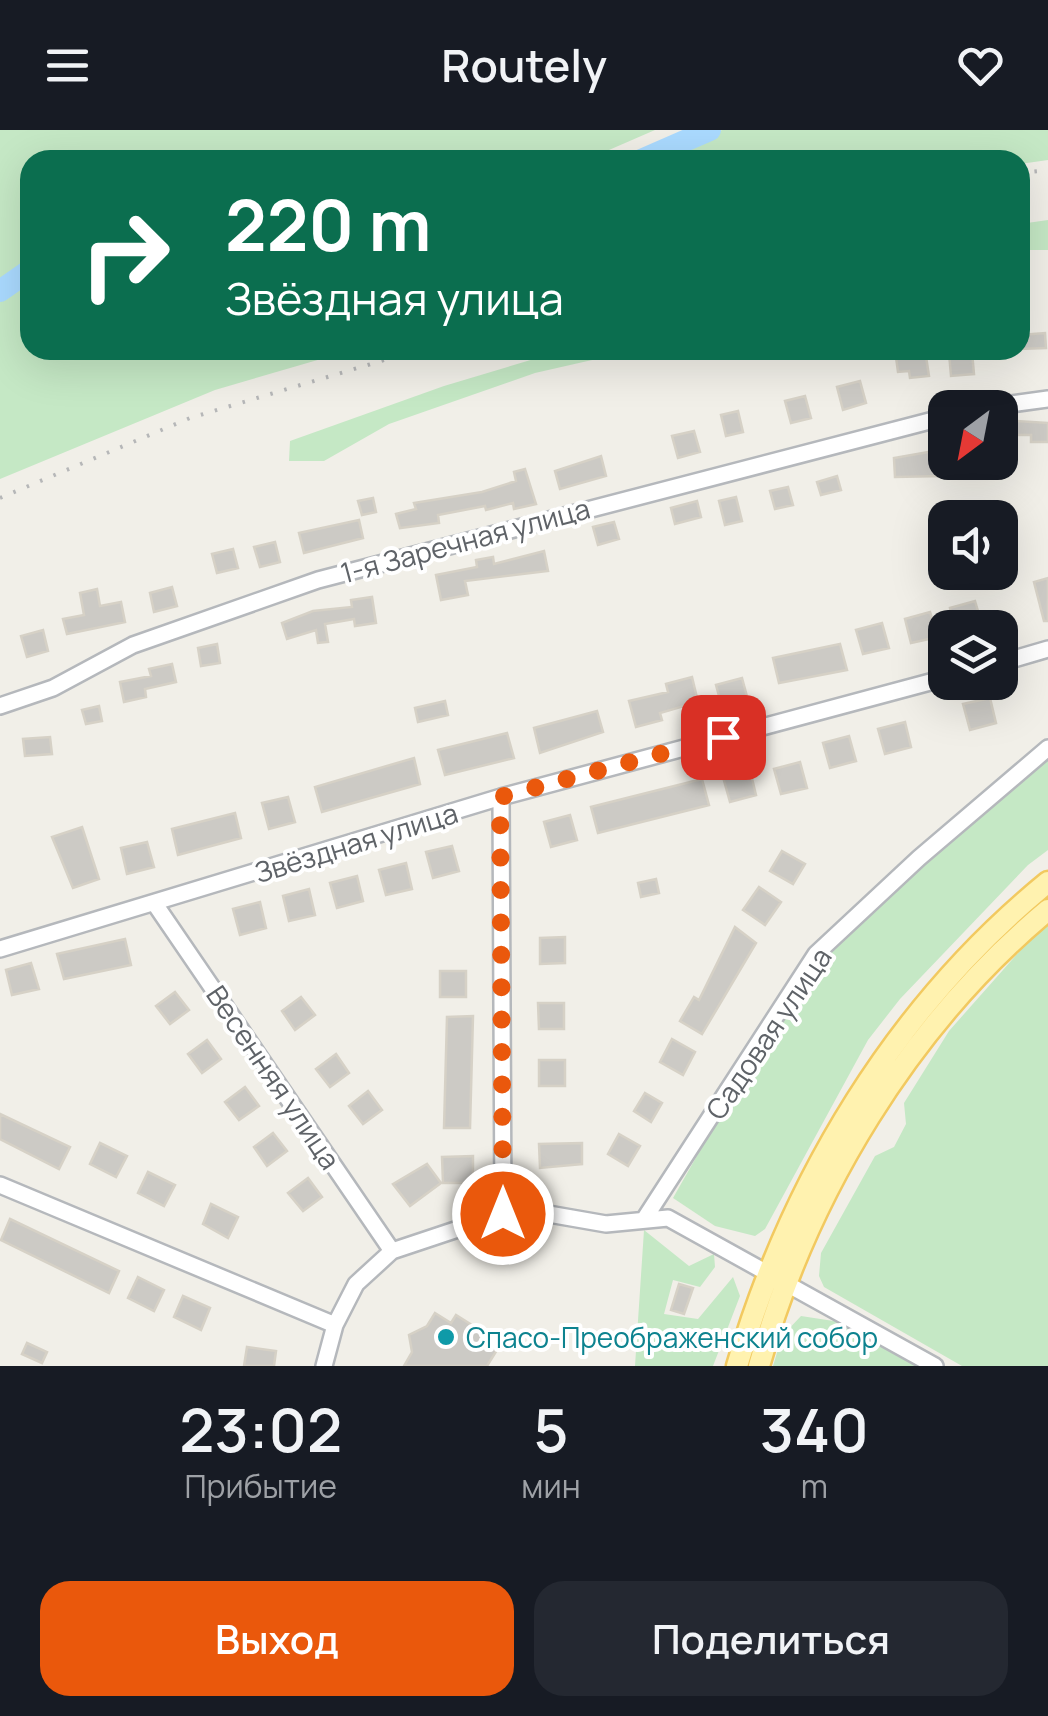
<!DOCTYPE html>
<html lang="ru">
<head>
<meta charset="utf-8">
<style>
  body { margin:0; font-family:Manrope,sans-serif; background:#242831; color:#f1f3f6; height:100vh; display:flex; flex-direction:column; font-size:38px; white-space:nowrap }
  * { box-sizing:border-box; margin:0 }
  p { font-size:32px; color:#9ea1a6 }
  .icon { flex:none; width:55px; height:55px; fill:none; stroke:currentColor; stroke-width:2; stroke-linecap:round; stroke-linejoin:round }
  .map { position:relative; height:1236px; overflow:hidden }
  .drawer { display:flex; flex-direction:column; background:#171b24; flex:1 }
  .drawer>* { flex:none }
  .banner { position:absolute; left:20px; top:20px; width:1010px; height:210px; border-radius:30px; box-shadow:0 10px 40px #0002; background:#0b6e4f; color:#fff; overflow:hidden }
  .needle { width:65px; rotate:212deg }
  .controls { position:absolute; left:928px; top:260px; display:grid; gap:20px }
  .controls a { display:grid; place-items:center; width:90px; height:90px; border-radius:20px; background:#171b24; box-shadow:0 10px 40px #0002; font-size:50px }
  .pin { position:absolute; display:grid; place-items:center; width:85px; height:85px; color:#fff; margin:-42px; border-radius:20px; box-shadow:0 5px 15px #0006 }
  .me { position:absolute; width:110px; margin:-55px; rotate:0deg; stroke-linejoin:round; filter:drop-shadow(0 0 8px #0008) }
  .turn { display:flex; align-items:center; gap:35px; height:210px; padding:0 40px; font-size:45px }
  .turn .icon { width:130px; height:130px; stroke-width:2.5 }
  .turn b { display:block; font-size:70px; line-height:85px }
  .eta { display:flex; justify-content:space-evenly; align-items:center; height:170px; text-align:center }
  .eta b { font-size:60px; font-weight:600; line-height:70px }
  .primary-button { display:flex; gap:20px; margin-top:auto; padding:20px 40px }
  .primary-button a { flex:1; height:115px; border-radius:30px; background:#ea580c; color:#fff; font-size:40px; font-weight:600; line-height:115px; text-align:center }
  .primary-button a+a { background:#242831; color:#f1f3f6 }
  header { display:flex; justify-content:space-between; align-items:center; height:130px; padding:0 40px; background:#171b24; font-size:45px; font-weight:600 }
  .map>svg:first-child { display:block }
  .green { fill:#c5e8c5 }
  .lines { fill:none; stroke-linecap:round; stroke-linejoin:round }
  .river { stroke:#aadaff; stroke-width:22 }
  .building { fill:#cccac5; stroke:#d6d1c6; stroke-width:2.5 }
  .minor-casing { stroke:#b5b8bc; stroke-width:20 }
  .major-casing { stroke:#f2c960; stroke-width:25 }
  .minor { stroke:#fff; stroke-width:15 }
  .major { stroke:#fff2af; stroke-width:20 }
  .rail { stroke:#b6b7b8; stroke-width:4; stroke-dasharray:2.5 12; stroke-linecap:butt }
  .route { stroke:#ea580c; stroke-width:18; stroke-dasharray:0 32.4 }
  .culture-dot { fill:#0f9aa8; stroke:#fff; stroke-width:4 }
  .labels { text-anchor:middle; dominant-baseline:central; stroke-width:8; stroke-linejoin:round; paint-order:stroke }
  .street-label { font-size:28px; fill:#5f6368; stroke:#fff }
  .culture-label { font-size:28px; fill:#0d838f; stroke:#fff; text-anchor:start }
</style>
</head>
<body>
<header><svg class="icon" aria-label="menu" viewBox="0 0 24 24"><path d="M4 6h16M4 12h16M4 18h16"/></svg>Routely<svg class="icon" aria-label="heart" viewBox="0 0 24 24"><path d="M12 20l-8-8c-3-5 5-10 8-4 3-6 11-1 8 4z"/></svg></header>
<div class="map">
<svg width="1048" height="1236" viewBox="0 0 1048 1236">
  <rect width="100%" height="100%" fill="#f1efe8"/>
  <path class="green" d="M0,0H655L586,30H30V134L0,155Z
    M722,0H1048V30L1020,34V30H652Z
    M1048,90V120H1020V94Z
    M30,145V220H352L215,260L0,349V166Z
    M564,220H636L535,243L389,294L324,331H289L290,311L444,256Z
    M1048,620V720L1028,735L900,869L868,910L765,1099L755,1106L715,1096L673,1068L778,883L823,818Z
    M1048,789V1236H962L824,1157L819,1146L821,1123L875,1026L894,1017L906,994L904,973L949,901Z
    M644,1100L689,1136L714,1124L715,1137L700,1157L673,1150L664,1184L698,1189L733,1147L740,1166L713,1236H635Z
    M801,1186L840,1192L920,1236H773L782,1206Z"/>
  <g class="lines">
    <path class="river" d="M641,30L710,0
      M0,161L30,140"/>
  </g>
  <path class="building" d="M1045,203L1046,218L1020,219V205Z
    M895,220H925L929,246L910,248L909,241L898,242Z
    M972,222L974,244L951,246L949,223Z
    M860,251L866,273L843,280L837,257Z
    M805,266L811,288L791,293L785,271Z
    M738,281L743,302L726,306L721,285Z
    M1000,290L1048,293V312H1031V305H1000Z
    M694,301L700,322L678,328L672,306Z
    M940,320L943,346L895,347L894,328Z
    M601,326L606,346L560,359L555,341Z
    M525,339L536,374L514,379L513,373L486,380L485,376L438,385L439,393L400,398L396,384L416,379L414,373L482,362L516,351L514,342Z
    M837,346L841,360L821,365L817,352Z
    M788,357L793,375L775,379L770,361Z
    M736,367L742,391L725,395L719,371Z
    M373,368L376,382L362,385L358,371Z
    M697,371L701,387L675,394L671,378Z
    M359,390L363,408L304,423L299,403Z
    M614,392L619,409L598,415L593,397Z
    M275,412L280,432L260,437L254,417Z
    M233,419L238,438L217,443L212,424Z
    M544,421L548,441L465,451L468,465L441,470L436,445L477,437L476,430L493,427L494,434Z
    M1048,448V491H1044L1034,452Z
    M172,457L177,476L154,482L150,463Z
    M97,459L100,476L121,472L125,492L67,504L63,489L84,485L80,463Z
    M372,467L376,493L355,496L354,489L325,494L328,512L318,513L316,500L287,509L282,493L313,481L352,477L351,470Z
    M975,471L983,498H954L950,478Z
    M930,482L938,507L911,513L905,489Z
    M882,493L889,518L863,524L856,500Z
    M43,500L48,521L27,527L21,506Z
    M217,514L220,533L201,536L198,518Z
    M840,514L847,540L779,553L773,528Z
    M172,534L176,552L145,559L146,567L124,572L120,552L151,546L149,539Z
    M692,547L698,572L660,583L662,590L636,597L629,571L668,562L666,554Z
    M742,548L748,570L722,577L716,555Z
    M990,568L996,593L970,600L963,574Z
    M445,571L448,585L418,592L415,578Z
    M99,576L102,591L86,594L82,580Z
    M597,581L603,602L540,623L534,598Z
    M905,592L911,617L885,624L878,599Z
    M507,603L514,628L445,645L438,620Z
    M849,606L856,631L830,638L823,613Z
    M50,607L52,624L25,626L23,609Z
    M414,628L420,654L322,682L315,657Z
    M800,632L807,658L781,664L774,639Z
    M750,640L756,665L730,672L723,647Z
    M702,649L709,675L598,703L591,677Z
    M288,667L295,692L269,699L262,673Z
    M235,683L241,708L178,725L172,699Z
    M570,685L577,710L551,717L544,692Z
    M82,697L99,749L73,758L52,707Z
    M147,712L154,737L127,744L121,718Z
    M452,716L459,741L433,748L426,722Z
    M782,721L805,734L793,754L770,741Z
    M406,733L412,759L386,765L379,740Z
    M357,746L363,771L337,778L330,753Z
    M656,749L659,763L641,767L638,753Z
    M759,757L781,772L765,795L743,780Z
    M309,759L315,785L289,791L283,766Z
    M260,772L266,798L240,805L233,779Z
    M735,797L756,813L702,904L680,891L694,867L699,870Z
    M565,807V833L540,834V808Z
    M125,809L131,835L64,849L57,824Z
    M31,833L39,859L12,865L6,840Z
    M440,841H466V867H440Z
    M175,862L189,880L170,894L156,876Z
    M301,867L315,885L295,900L282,881Z
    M538,873H564V899H539Z
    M473,886L470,998H444L447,887Z
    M672,909L695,922L683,945L660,932Z
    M207,910L221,929L202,943L188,924Z
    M336,924L349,943L330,957L316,939Z
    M539,930H565V956H539Z
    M245,957L259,976L239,990L225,972Z
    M368,961L382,980L363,994L349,976Z
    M645,963L662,973L651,992L634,981Z
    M0,984L70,1017L59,1039L0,1009Z
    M273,1003L287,1021L267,1036L254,1017Z
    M619,1004L640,1016L628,1036L608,1024Z
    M100,1013L127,1026L116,1047L90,1034Z
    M582,1013V1034L540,1038L539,1014Z
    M473,1026V1053H443L442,1027Z
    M427,1034L441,1053L410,1076L393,1054Z
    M148,1042L175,1055L164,1076L138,1063Z
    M308,1048L322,1067L303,1081L288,1063Z
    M211,1074L238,1087L228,1108L203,1094Z
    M10,1089L119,1141L109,1163L1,1110Z
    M138,1147L164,1160L154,1181L128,1168Z
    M679,1154L693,1158L684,1184L671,1180Z
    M183,1166L210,1178L201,1200L174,1187Z
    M435,1183L451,1193L456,1185L486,1204L482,1212L497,1220L487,1236H404L412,1222L409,1205L427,1196Z
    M27,1213L47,1222L42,1233L22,1224Z
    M247,1217L276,1221L274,1236H244Z"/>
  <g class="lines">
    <g class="minor-casing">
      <path id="minor" d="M981,278L1048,269
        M1000,533L1048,519
        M0,576L53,558L133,515L318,450L945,287
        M501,667L503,1084
        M155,774L392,1121
        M0,819L501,667L945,548
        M0,1055L335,1195
        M645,1088L816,824L919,728L1048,618
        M324,1236L335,1195L356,1154L392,1121L503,1084L543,1083L606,1094L668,1088L935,1236"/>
    </g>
    <g class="major-casing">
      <path id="major" d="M737,1236C792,1049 896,876 1048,752
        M759,1236C807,1064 909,895 1048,780"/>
    </g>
    <use href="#minor" class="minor"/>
    <use href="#major" class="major"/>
    <path class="rail" d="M1020,43L1048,40
      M0,368L190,288L418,220"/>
  </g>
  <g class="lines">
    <path class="route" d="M503,1084L500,667L723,607"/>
  </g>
  <circle class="culture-dot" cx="446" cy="1207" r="10"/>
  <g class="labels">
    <g class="street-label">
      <text transform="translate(465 410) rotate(-15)">1-я Заречная улица</text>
      <text transform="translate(356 712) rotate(-17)">Звёздная улица</text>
      <text transform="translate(768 903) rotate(-56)">Садовая улица</text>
      <text transform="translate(274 947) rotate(56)">Весенняя улица</text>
    </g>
    <g class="culture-label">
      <text x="466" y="1207">Спасо-Преображенский собор</text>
    </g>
  </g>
</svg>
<div class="controls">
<a><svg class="needle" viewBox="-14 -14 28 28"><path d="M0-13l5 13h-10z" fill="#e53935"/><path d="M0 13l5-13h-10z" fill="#9ea1a6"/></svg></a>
<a><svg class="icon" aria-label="sound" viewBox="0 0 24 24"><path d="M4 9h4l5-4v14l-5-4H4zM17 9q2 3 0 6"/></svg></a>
<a><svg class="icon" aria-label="layers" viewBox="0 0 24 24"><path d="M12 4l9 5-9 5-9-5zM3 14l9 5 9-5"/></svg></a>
</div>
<div class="pin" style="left:723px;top:607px;background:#d93025"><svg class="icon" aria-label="arrive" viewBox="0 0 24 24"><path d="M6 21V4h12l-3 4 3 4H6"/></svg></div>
<svg class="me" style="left:503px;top:1084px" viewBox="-20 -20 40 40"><circle r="17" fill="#ea580c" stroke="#fff" stroke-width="3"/><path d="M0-11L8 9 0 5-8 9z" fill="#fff"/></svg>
<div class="banner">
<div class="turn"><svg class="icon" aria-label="right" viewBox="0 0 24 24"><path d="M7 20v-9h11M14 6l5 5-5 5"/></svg><div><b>220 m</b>Звёздная улица</div></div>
</div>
</div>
<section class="drawer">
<div class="eta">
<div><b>23:02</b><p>Прибытие</p></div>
<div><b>5</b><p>мин</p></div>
<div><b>340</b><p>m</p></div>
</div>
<div class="primary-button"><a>Выход</a><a>Поделиться</a></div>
</section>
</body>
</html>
